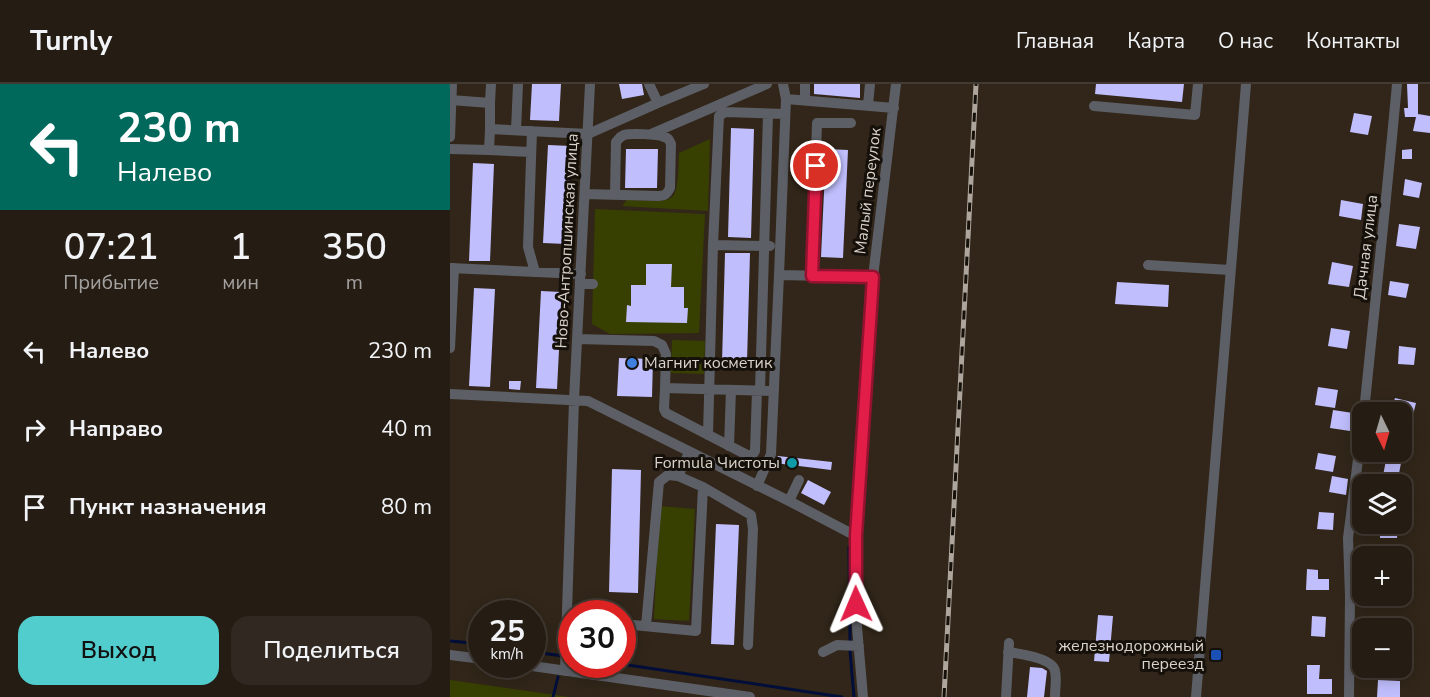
<!DOCTYPE html>
<html lang="ru">
<head>
<meta charset="utf-8">
<style>
  body { margin:0; font-family:"Nunito Sans",sans-serif; background:#312921; color:#f1f3f6; height:100vh; display:flex; flex-direction:column; font-size:22px; white-space:nowrap }
  * { box-sizing:border-box; margin:0 }
  p { font-size:20px; color:#a3a1a0 }
  .icon { flex:none; width:33px; height:33px; fill:none; stroke:currentColor; stroke-width:2; stroke-linecap:round; stroke-linejoin:round }
  .map { position:relative; flex:1; overflow:hidden }
  .drawer { display:flex; flex-direction:column; background:#251c13; width:450px }
  .drawer>* { flex:none }
  .guide { background:#00695c; color:#fff; overflow:hidden }
  .needle { width:39px; rotate:175deg }
  .fabs { position:absolute; left:902px; top:318px; display:grid; gap:12px }
  .fabs a { display:grid; place-items:center; width:60px; height:60px; border-radius:12px; background:#251c13; box-shadow:0 3px 15px #0003,0 0 0 2px #423a33; font-size:30px }
  .speed { position:absolute; left:18px; top:516px; display:flex; gap:12px; font-size:30px; font-weight:700; text-align:center }
  .speed>* { display:grid; place-content:center; width:78px; height:78px; border-radius:50%; background:#251c13; box-shadow:0 3px 15px #0003,0 0 0 2px #423a33; line-height:1 }
  .speed small { font-size:15px; font-weight:400 }
  .speed .limit { border:9px solid #d22; background:#fff; color:#111 }
  .pin { position:absolute; display:grid; place-items:center; width:51px; height:51px; color:#fff; margin:-26px; border:3px solid #fff; border-radius:50%; box-shadow:0 2px 6px #0007 }
  .me { position:absolute; width:66px; margin:-33px; rotate:359deg; stroke-linejoin:round; filter:drop-shadow(0 0 4px #0008) }
  .turn { display:flex; align-items:center; gap:21px; height:126px; padding:0 18px; font-size:27px }
  .turn .icon { width:78px; height:78px; stroke-width:2.5 }
  .turn b { display:block; font-size:42px; line-height:51px }
  .eta { display:flex; justify-content:space-evenly; align-items:center; height:102px; text-align:center }
  .eta b { font-size:36px; font-weight:600; line-height:42px }
  .primary-button { display:flex; gap:12px; margin-top:auto; padding:12px 18px }
  .primary-button a { flex:1; height:69px; border-radius:18px; background:#52cdce; color:#111; font-size:24px; font-weight:600; line-height:69px; text-align:center }
  .primary-button a+a { background:#312921; color:#f1f3f6 }
  ul { padding:0; list-style:none }
  li { display:flex; align-items:center; gap:18px; height:78px; padding:0 18px }
  li div { flex:1 }
  li b { display:block; font-size:22px }
  li em { font-style:normal }
  header { display:flex; align-items:center; gap:36px; box-sizing:border-box; height:84px; padding:0 30px; background:#251c13; border-bottom:2px solid #423a33 }
  header strong { font-size:28px }
  nav { display:flex; gap:33px; margin-inline-start:auto; font-size:21px }
  main { display:flex; flex:1; min-height:0 }
  .map>svg:first-child { display:block }
  .green { fill:#374001 }
  .lines { fill:none; stroke-linecap:round; stroke-linejoin:round }
  .stream { stroke:#020e3a; stroke-width:3 }
  .building { fill:#c0befd }
  .minor { stroke:#5d5f66; stroke-width:10 }
  .rail-casing { stroke:#aea69c; stroke-width:5 }
  .rail { stroke:#15100a; stroke-width:3; stroke-dasharray:9; stroke-linecap:butt }
  .route-casing { stroke:#92132f; stroke-width:15 }
  .route { stroke:#e11d48; stroke-width:10 }
  .shop-dot { fill:#3f7fe0; stroke:#15100a; stroke-width:2 }
  .culture-dot { fill:#0f9aa8; stroke:#15100a; stroke-width:2 }
  .transit-dot { fill:#1a4fb4; stroke:#15100a; stroke-width:2 }
  .labels { text-anchor:middle; dominant-baseline:central; stroke-width:6; stroke-linejoin:round; paint-order:stroke }
  .street-label { font-size:16px; fill:#dad3ca; stroke:#15100a }
  .poi-label { font-size:16px; fill:#dad3ca; stroke:#15100a; text-anchor:end }
</style>
</head>
<body>
<header>
<strong>Turnly</strong>
<nav><a>Главная</a><a>Карта</a><a>О нас</a><a>Контакты</a></nav>
</header>
<main>
<section class="drawer">
<div class="guide">
<div class="turn"><svg class="icon" aria-label="left" viewBox="0 0 24 24"><path d="M17 20v-9H6M10 6l-5 5 5 5"/></svg><div><b>230 m</b>Налево</div></div>
</div>
<div class="eta">
<div><b>07:21</b><p>Прибытие</p></div>
<div><b>1</b><p>мин</p></div>
<div><b>350</b><p>m</p></div>
</div>
<ul>
<li><svg class="icon" aria-label="left" viewBox="0 0 24 24"><path d="M17 20v-9H6M10 6l-5 5 5 5"/></svg><div><b>Налево</b></div><em>230 m</em></li>
<li><svg class="icon" aria-label="right" viewBox="0 0 24 24"><path d="M7 20v-9h11M14 6l5 5-5 5"/></svg><div><b>Направо</b></div><em>40 m</em></li>
<li><svg class="icon" aria-label="arrive" viewBox="0 0 24 24"><path d="M6 21V4h12l-3 4 3 4H6"/></svg><div><b>Пункт назначения</b></div><em>80 m</em></li>
</ul>
<div class="primary-button"><a>Выход</a><a>Поделиться</a></div>
</section>
<div class="map">
<svg width="980" height="613" viewBox="0 0 980 613">
  <rect width="100%" height="100%" fill="#312619"/>
  <path class="green" d="M260,55L258,127L172,122L177,116C228,118 227,123 229,69Z
    M145,125L255,130L249,249L160,250L142,240Z
    M222,256L255,257L254,290L221,289Z
    M209,422L245,425L239,537L204,535Z
    M0,596L119,613H0Z"/>
  <g class="lines">
    <path class="stream" d="M399,463L400,559
      M0,557L32,560
      M400,567L404,613
      M82,568L122,573
      M171,580L392,613
      M103,613L108,593"/>
  </g>
  <path class="building" d="M82,0H111L109,37L80,36Z
    M169,0H192L194,11L172,15Z
    M364,0H410V14L364,10Z
    M646,0H734L732,18L645,10Z
    M957,0H968V30L980,32V49L963,47L966,33H955L954,24H958Z
    M904,29L922,32L918,51L900,48Z
    M281,44L304,45L301,154L278,153Z
    M98,61L121,62L116,160L93,159Z
    M176,65H208L207,104H175Z
    M376,65L398,66L393,174L371,173Z
    M962,65V75H952V66Z
    M23,79L44,80L40,177H19Z
    M955,95L972,99L969,114L953,111Z
    M891,116L913,120L911,136L889,132Z
    M949,140L970,143L966,165L946,162Z
    M275,169H300L297,279L272,278Z
    M882,178L903,182L899,203L878,200Z
    M196,180H222L221,203H234V224H238L237,239L176,238L177,221L181,222V201H196Z
    M940,197L959,200L956,214L938,211Z
    M667,198L719,201L718,223L665,220Z
    M24,204L45,205L40,303L19,302Z
    M91,207L112,208L107,305L86,304Z
    M881,244L900,247L897,265L878,262Z
    M949,262L966,264L964,281L948,280Z
    M169,274L203,275L202,313L167,312Z
    M59,297H71L70,306L59,305Z
    M868,303L888,306L885,324L865,321Z
    M945,314L966,319L962,335L951,332V328H941Z
    M883,326L903,329L900,347L880,344Z
    M868,369L886,372L883,388L865,385Z
    M328,372L382,378L381,386L325,379Z
    M936,376L951,379L947,400L932,397Z
    M162,385L191,386L188,509L159,508Z
    M882,392L898,395L896,411L879,408Z
    M358,396L381,408L374,421L351,409Z
    M869,428L884,429L883,446L867,445Z
    M266,440L289,441L284,561L261,560Z
    M930,440H948L947,454H930Z
    M857,485L868,486V495H879V506H856Z
    M648,531L663,532L659,578L644,577Z
    M862,532L876,533L875,553L861,552Z
    M962,554L964,570L953,571L951,555Z
    M857,581H870L869,595H882V610H857Z
    M580,583L592,584L597,587L594,613H577Z
    M928,596L950,597V613H927Z"/>
  <g class="lines">
    <path class="minor" d="M199,0L208,19
      M333,0L336,15L444,24
      M336,15L329,191L423,193
      M1,16L40,19V45
      M355,16V0
      M40,19L41,0
      M418,21L420,0
      M644,22L745,31L748,0
      M66,46L68,0
      M82,47L78,163L85,188
      M201,50L317,0
      M0,53L2,0
      M0,65L39,66L40,45L138,50L208,19L254,0
      M39,66L81,68
      M135,110L208,112C215,112 217,110 220,104L221,60C219,56 219,54 214,53C208,50 179,49 174,51C169,53 169,55 166,58L165,111
      M320,162L263,161L269,32L275,28L335,30
      M698,181L780,186
      M0,184L131,190
      M362,192L367,39H401
      M130,200H143
      M127,255L204,257L212,261L216,270L215,304L324,307
      M0,264L4,184
      M215,304L214,325L216,329L301,373L305,367L307,307
      M310,307L318,30
      M0,310L138,317L339,417L406,452
      M914,328C925,219 937,110 947,0
      M258,351L263,161
      M279,362L281,306
      M228,392L239,369
      M307,402L321,370L329,191
      M253,403L301,431L303,445L298,561
      M339,417L349,396
      M183,541L246,547L253,403L228,392L218,391L209,398L196,542
      M373,568L387,561L409,562
      M558,568C570,570 603,574 605,587C607,595 605,604 605,612
      M0,571L32,575
      M68,580L300,613
      M115,587L124,316L140,0
      M413,613L407,543L406,452L423,193L446,0
      M556,613L559,559
      M746,613L796,0
      M899,613L900,512L898,454L912,344"/>
    <g class="rail-casing">
      <path id="rail" d="M494,613L526,0"/>
    </g>
    <use href="#rail" class="rail"/>
  </g>
  <g class="lines">
    <g class="route-casing">
      <path id="route" d="M366,82L362,192L423,193L406,452V520"/>
    </g>
    <use href="#route" class="route"/>
  </g>
  <circle class="shop-dot" cx="182" cy="279" r="6"/>
  <circle class="culture-dot" cx="342" cy="379" r="6"/>
  <rect class="transit-dot" x="760" y="565" width="12" height="12" rx="3"/>
  <g class="labels">
    <g class="street-label">
      <text transform="translate(418 107) rotate(-83)">Малый переулок</text>
      <text transform="translate(117 157) rotate(-87)">Ново-Антропшинская улица</text>
      <text transform="translate(916 163) rotate(-83)">Дачная улица</text>
    </g>
    <g class="poi-label">
      <text x="194" y="279" text-anchor="start">Магнит косметик</text>
      <text x="330" y="379">Formula Чистоты</text>
      <text x="754" y="562">железнодорожный<tspan x="754" dy="18">переезд</tspan></text>
    </g>
  </g>
</svg>
<div class="fabs">
<a><svg class="needle" viewBox="-14 -14 28 28"><path d="M0-13l5 13h-10z" fill="#e53935"/><path d="M0 13l5-13h-10z" fill="#a3a1a0"/></svg></a>
<a><svg class="icon" aria-label="layers" viewBox="0 0 24 24"><path d="M12 4l9 5-9 5-9-5zM3 14l9 5 9-5"/></svg></a>
<a>+</a>
<a>−</a>
</div>
<div class="speed"><div>25<small>km/h</small></div><div class="limit">30</div></div>
<div class="pin" style="left:366px;top:82px;background:#d93025"><svg class="icon" aria-label="arrive" viewBox="0 0 24 24"><path d="M6 21V4h12l-3 4 3 4H6"/></svg></div>
<svg class="me" style="left:406px;top:520px" viewBox="-20 -20 40 40"><path d="M0-17L14 15 0 8-14 15z" fill="#e11d48" stroke="#fff" stroke-width="4"/></svg>
</div>
</main>
</body>
</html>
